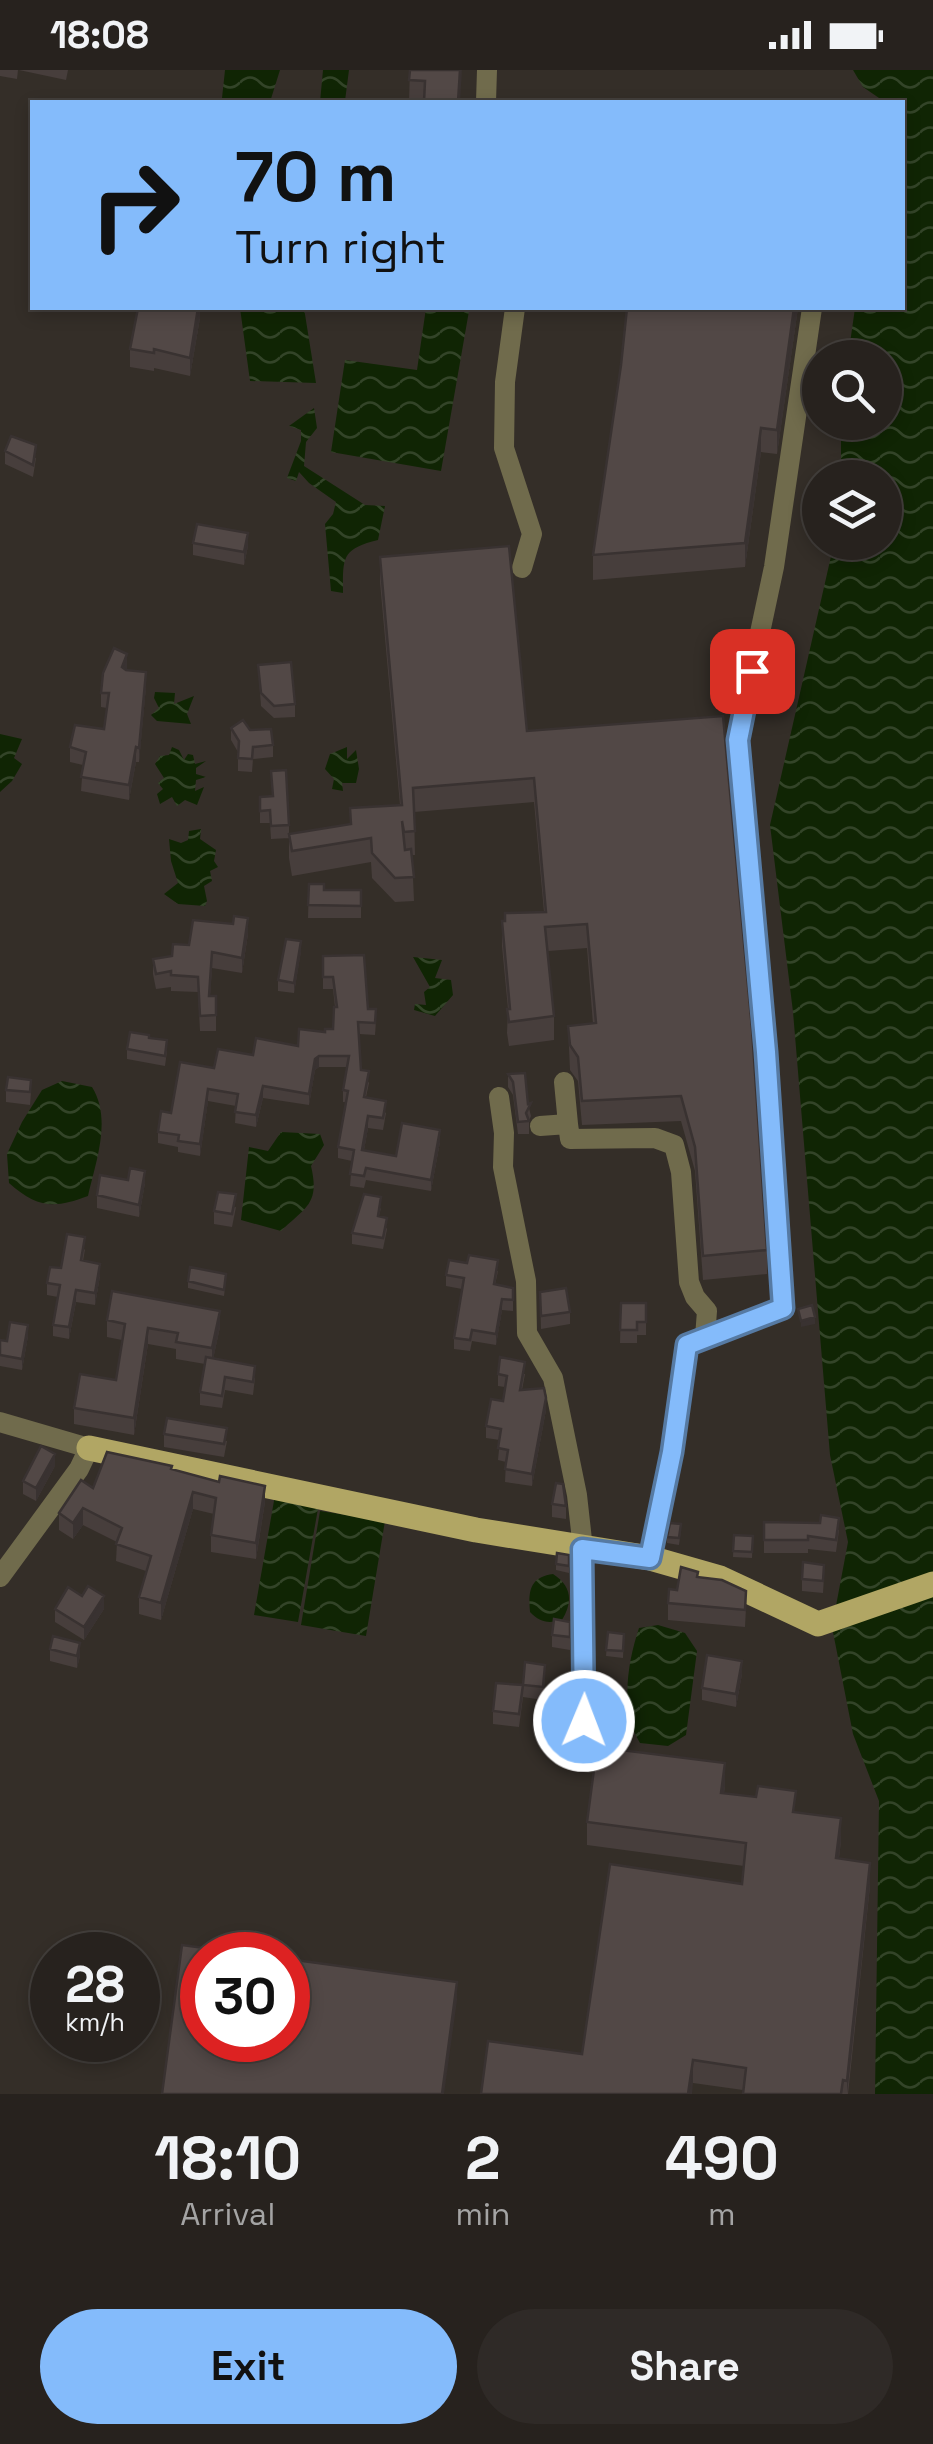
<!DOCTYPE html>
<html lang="en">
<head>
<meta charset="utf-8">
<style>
  body { margin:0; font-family:"Space Grotesk",sans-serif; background:#2f2a27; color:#f1f3f6; height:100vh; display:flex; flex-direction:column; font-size:38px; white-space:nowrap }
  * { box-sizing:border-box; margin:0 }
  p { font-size:32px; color:#a4a4a4 }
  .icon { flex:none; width:55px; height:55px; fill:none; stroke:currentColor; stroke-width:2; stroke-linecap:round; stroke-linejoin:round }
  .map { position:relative; height:2024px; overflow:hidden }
  .drawer { display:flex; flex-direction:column; background:#27221e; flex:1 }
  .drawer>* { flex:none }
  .banner { position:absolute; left:30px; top:30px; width:875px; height:210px; border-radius:0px; box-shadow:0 5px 15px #0003,0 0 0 2px #433f3c; background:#84bbfb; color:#111; overflow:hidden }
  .fabs { position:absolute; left:802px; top:270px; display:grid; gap:20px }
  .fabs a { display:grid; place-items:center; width:100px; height:100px; border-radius:50%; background:#27221e; box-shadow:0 5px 15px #0003,0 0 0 2px #433f3c; font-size:50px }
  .speed { position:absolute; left:30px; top:1862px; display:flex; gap:20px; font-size:50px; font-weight:700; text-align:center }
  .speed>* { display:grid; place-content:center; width:130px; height:130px; border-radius:50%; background:#27221e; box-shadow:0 5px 15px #0003,0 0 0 2px #433f3c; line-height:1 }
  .speed small { font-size:25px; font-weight:400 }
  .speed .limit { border:15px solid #d22; background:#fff; color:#111 }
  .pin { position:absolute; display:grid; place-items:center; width:85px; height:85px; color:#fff; margin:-42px; border-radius:20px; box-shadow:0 5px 15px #0006 }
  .me { position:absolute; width:110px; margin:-55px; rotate:1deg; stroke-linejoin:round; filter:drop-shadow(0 0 8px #0008) }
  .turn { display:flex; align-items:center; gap:35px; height:210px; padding:0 40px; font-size:45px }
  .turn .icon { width:130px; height:130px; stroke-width:2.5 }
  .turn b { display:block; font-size:70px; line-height:85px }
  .eta { display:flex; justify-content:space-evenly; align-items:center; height:170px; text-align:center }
  .eta b { font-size:60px; font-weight:800; line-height:70px }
  .cta { display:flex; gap:20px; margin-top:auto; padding:20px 40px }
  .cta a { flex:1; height:115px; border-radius:60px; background:#84bbfb; color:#111; font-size:40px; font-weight:800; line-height:115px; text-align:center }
  .cta a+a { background:#2f2a27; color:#f1f3f6 }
  .status { display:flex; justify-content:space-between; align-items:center; height:70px; padding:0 50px; background:#27221e; direction:ltr }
  .status svg { height:28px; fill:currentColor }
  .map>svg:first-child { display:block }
  .water { fill:url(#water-waves) }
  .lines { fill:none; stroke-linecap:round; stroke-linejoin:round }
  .minor { stroke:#706b4c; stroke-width:20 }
  .major { stroke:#b1a664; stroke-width:25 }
  .wall { fill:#473e3c }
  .shaded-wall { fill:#393231 }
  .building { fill:#524846; stroke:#393231; stroke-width:2.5 }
  .route-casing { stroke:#567aa3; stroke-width:25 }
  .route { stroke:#84bbfb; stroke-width:18 }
</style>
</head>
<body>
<div class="status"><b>18:08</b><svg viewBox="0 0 49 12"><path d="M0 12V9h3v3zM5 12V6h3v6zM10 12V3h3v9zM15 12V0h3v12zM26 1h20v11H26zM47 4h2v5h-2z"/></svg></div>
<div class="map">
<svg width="933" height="2024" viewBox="0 0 933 2024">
  <defs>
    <pattern id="water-waves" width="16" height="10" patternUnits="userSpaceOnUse" patternTransform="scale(2.5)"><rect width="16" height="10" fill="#102504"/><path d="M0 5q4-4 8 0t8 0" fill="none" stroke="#334428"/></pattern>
  </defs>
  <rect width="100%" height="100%" fill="#342e28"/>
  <path class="water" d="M225,0H280L270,32L222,28Z
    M323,0H349L345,31L320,32Z
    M853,0H933V2024H875L879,1731L853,1664L832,1557L848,1472L830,1385L793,942L770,755L834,473L885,472V408L841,407V353L885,352V288L848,287L855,238H902V32H879V28L863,17Z
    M240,238H304L316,313L250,311Z
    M426,238L469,241L441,401L331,382L345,290L417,300Z
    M314,338L317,358L306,372L304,396L365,435L385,436L378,470C341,479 343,488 343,523L331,521L325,454L333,444L336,432L309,413L299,402L296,411L287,408L301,371V360L289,356Z
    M155,622L175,623L174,634L194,626L187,644L191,654L157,651L151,645L159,638L154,628Z
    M0,664L22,669L14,688L22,694L12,711L0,722Z
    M172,677L179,680L184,690L188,684L193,685L195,694L206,691L196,698V704L206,707L196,710L195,721L204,717L197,735L185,730L177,736L172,727L160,734L157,724L163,719L158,713L164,708L155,694L160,686L169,685Z
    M347,677V689L356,680L359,699L356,713H342L343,721L332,719L334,709L325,699L330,684Z
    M201,759L200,769L216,780L214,791L218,797L210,801L212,811L204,816L207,831L205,836L178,834L164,824L178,813L171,791L169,769L181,773L188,770L189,761Z
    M413,887L442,890L435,908L451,910L453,925L435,946L414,940L415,934L426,935L424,922L430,917Z
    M62,1011L92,1017C112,1049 96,1091 88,1126C54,1139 37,1138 9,1113L7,1084L22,1052L42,1020Z
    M281,1062L320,1064L324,1075L311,1096C320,1134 306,1137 281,1161L241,1150L249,1077L268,1081Z
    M275,1425L319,1433L298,1552L254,1545Z
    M320,1441L385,1451L366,1566L301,1555Z
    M553,1504C572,1516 573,1532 562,1550C547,1554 540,1552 530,1542C528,1521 530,1507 553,1504Z
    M658,1555L685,1563L697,1581L686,1665L668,1676L640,1673C620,1640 627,1594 639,1558Z"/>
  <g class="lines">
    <path class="minor" d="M486,32L487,0
      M515,238L505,312L504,378L532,464L522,498
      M564,1012L568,1054
      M499,1027L504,1063L503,1097L526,1211L527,1263L553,1308L577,1425L583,1479L584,1651
      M540,1056L568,1054L570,1069L655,1068L674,1075L681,1102L689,1212L695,1227L707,1241L705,1267
      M0,1352L89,1378L79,1399L0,1507
      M650,1488L673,1382L687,1275L720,1260L783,1238L766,982L737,670L774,497L812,238"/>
    <path class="major" d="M89,1378L476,1460L650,1488L720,1508L818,1554L933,1514"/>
  </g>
  <path class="wall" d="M0,0H18L17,9L0,6Z
    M19,0H68L66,10Z
    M410,0L460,32H409Z
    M200,238V248L190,306L154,298V301L130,297V279Z
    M798,238L777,384L761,382L745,497L593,510V485L621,295Z
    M5,381L36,388L33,407L5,394Z
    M193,473L248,476L244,495L193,485Z
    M380,487L527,661L767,1180V1204L703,1210L695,1101L681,1051L582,1055L578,1011L570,1000L568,956L593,954L587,878L548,881L554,946V970L509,976L507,963L508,939L502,876V851L544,842L534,732L414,742L415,785H412L414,831L395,832L372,808L371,792L292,806L289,788V764L350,754V738L400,735L380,512Z
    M258,595L295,634V647L274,648L261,636Z
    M127,599V600L146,617L139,692H136L129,730L81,721L83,695L70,692V677L104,659L107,638L101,637V623Z
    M231,658L250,660L273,675V687L253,689L252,702L238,701V682L231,670Z
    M260,727L289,755V768L271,769L270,753H260Z
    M309,814L324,820H361V848H308Z
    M248,864L242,903L212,898L210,926H216V961H200L198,922L171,921V917L156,919L153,904V889L172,886Z
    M301,881L294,923L278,921V910Z
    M323,886L368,939L376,951L375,965L359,964L361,1000L369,1013L366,1027L386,1043L383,1060L368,1058L364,1080L396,1086L440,1072L431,1121L366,1110L364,1118L350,1116L352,1091L338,1088V1077L346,1032H343V1020L347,997H319L315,1000L309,1035L263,1028L256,1057L235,1053L236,1036L208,1031L200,1086L178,1082V1077L158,1073V1062L171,1043L214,998L253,985L298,976L333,959L335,937L333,919H323Z
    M149,968L167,981L165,996L127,989V979Z
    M508,1004L528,1034L531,1046L529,1051V1064H518L513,1025L508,1017Z
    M6,1020L31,1022L30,1035L6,1032Z
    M145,1113L139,1147L97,1138V1125Z
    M236,1137L232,1157L214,1154V1141Z
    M381,1138L379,1146L387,1159L383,1179L352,1174V1163Z
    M85,1179L83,1191L100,1206L95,1235L76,1232L69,1269L53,1266V1255L58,1227L47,1225V1213L61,1198Z
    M498,1201L495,1215L513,1218V1241L502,1240L496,1275L472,1271L470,1281L454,1279V1268L462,1219L446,1216V1205Z
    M226,1210L224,1226L188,1218V1211Z
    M540,1222L570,1242V1254L541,1259Z
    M621,1233H646V1265H637V1273H620Z
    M107,1250L220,1257L213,1289L255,1308L253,1325L225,1320L222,1338L200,1335V1322L205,1294L176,1289V1279L148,1274L134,1365L74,1354V1338L116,1310L122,1270L107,1267Z
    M28,1266L22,1300L0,1296V1270L7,1271Z
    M498,1304H525L522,1320L546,1340L532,1416L505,1412L506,1392L498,1390L500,1370L486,1368V1356L503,1331L505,1317L498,1316Z
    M164,1364L227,1371L224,1387L164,1377Z
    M55,1396L36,1431L23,1424V1411Z
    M172,1399L265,1432L256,1489L211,1482V1465L214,1444L193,1439L161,1550L139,1544V1527L146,1501L116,1491L117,1472L83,1455L73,1469L59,1460V1443L93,1418Z
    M552,1434L566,1436V1449L552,1447Z
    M764,1452L820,1453L839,1460L836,1482L808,1479V1483H764Z
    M681,1460L679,1475L667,1473V1467Z
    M734,1465L753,1466L752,1488L733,1487Z
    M569,1485V1503L556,1500V1494Z
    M824,1507L823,1523L802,1521V1509Z
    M698,1508L746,1538L745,1557L668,1550V1533L677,1520Z
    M55,1539H104L84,1570L55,1552Z
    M570,1552V1580L552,1577V1565Z
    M608,1562L624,1564L623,1588L606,1586Z
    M50,1579L80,1586L77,1598L50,1591Z
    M742,1604L736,1637L702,1630V1618Z
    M545,1607L543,1630L523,1627L519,1657L493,1654V1641L523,1615Z
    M725,1716L724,1723L796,1742L841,1771L839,1788L870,1816L848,2024H743V2020L693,2013L582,1984L742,1814L744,1796L587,1775V1752Z"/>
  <path class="shaded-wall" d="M460,0H462L460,32H458Z
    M198,238H200V248L190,306V288Z
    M794,238H798L777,384V360Z
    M761,358V382L745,497V473Z
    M248,463V476L244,495V482Z
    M127,584V599L122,612V597Z
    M146,602V617L139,692V678Z
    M136,677V692L129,730V715Z
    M248,848V864L242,903V888Z
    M301,871V881L294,923V913Z
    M319,986V997L315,1000L309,1035V1024L315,989Z
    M263,1016V1028L256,1057V1045Z
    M208,1019V1031L200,1086V1074Z
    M368,1046V1058L362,1092V1080Z
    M440,1060V1072L431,1121V1110Z
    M145,1101V1113L139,1147V1135Z
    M100,1194V1206L95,1235V1223Z
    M76,1220V1232L69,1269V1257Z
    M502,1229V1240L496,1275V1264Z
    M220,1241V1257L212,1295V1278Z
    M815,1247V1254L801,1257V1251Z
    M28,1255V1266L22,1300V1289Z
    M148,1258V1274L134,1365V1348Z
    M546,1328V1340L532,1416V1404Z
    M55,1384V1396L36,1431V1418Z
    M265,1416V1432L256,1489V1473Z
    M193,1422V1439L161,1550V1533Z
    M83,1438V1455L73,1469V1453Z
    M104,1526V1539L84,1570V1557Z
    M80,1573V1586L77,1598V1586Z
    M742,1591V1604L736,1637V1624Z
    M725,1693V1716L721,1746V1723Z
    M841,1748V1771L836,1811V1788Z
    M870,1793V1816L847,2024V2011Z
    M457,1912V1930L444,2024H442Z
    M693,1990V2013L692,2024H688Z"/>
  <path class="building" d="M410,0H460L458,32H424L425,11L409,10Z
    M138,238H198L190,288L154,279V283L130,279Z
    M627,238H794L777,360L761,358L745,473L593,485L621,295Z
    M11,366L36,375L33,395L5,381Z
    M197,454L248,463L244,482L193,473Z
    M509,476L527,661L723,646L752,959L767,1180L703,1186L695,1077L681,1026L582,1031L578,987L570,975L568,956L596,953L587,854L545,857L554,946L509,952L507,939H510L502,851H505V843L546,842L534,708L413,718L415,761L404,762L402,751L405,780L411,779L414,807L395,808L372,783L371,768L292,781L289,764L351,754L350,738L402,735L380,487Z
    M114,578L127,584L122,597L126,600L146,602L139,678L136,677L129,715L81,707L86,682L70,677L75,655L104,659L109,623H101L103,603Z
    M291,592L295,634L274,636L261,623L258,595Z
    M243,650L250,660L271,659L273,675L253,677L252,689L238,688L239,671L231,658Z
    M286,700L289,755L271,756L270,740L260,741V727L273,726L271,701Z
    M309,814H324V820H361V836L308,835Z
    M234,846L248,848L242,888L212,882L209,926H216V945L200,946L198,907L171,905V901L156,904L153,889L172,886L173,874L189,875L193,850L233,854Z
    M286,869L301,871L294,913L278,910Z
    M364,885L368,939H376L375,953L358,952L361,1000L369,1001L364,1027L386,1031L383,1048L368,1046L362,1080L396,1086L402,1053L440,1060L431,1110L366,1098L364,1106L350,1104L354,1080L338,1077L348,1021L343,1020L349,986H319L315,989L309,1024L263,1016L256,1045L235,1042L238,1024L208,1019L200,1074L178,1071L179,1065L158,1062L161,1041L171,1043L180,992L214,998L218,979L253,985L256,968L298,976L299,959L325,962V959H333L334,937H337L333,907H323V886Z
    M130,962L149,965V968L167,970L165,986L127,979Z
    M525,1003L528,1034L531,1033L526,1043L529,1051L518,1052L513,1012L508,1004Z
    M8,1007L31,1010L30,1022L6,1020Z
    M130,1098L145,1101L139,1135L97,1125L100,1105L128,1110Z
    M218,1122L236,1124L232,1144L214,1141Z
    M364,1124L381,1127L378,1146L387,1148L383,1168L352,1163Z
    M67,1164L85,1167L81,1190L100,1194L95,1223L76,1220L69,1257L53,1255L60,1215L47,1213L50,1197L61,1198Z
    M469,1185L498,1190L494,1214L513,1218V1230L502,1229L496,1264L472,1260L470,1270L454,1268L464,1208L446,1205L449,1190L467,1193Z
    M190,1197L226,1204L224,1220L188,1211Z
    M566,1218L570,1242L541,1246L540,1222Z
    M112,1221L220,1241L212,1278L176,1272L178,1263L148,1258L134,1348L74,1338L80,1304L116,1310L125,1254L107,1250Z
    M621,1233H646V1252H637V1260H620Z
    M812,1235L815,1247L801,1251L798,1239Z
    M10,1252L28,1255L22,1289L0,1285V1270L7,1271Z
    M206,1287L255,1296L253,1312L225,1307L222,1326L200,1322Z
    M500,1287L525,1292L520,1320L544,1318L546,1328L532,1404L505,1399L508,1380L498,1378L501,1359L486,1356L491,1329L503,1331L507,1306L498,1304Z
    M167,1348L227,1358L224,1374L164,1364Z
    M41,1376L55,1384L36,1418L23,1411Z
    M107,1382L172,1396L171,1399L219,1412L220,1406L265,1416L256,1473L211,1465L216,1428L193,1422L161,1533L139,1527L151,1486L116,1474L122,1458L83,1438L73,1453L59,1443L81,1410L93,1418Z
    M556,1413L563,1414L566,1436L552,1434Z
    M821,1445L839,1448L836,1470L808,1466V1470H764V1452L820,1453Z
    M670,1453L681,1454L679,1468L667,1467Z
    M734,1465L753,1466L752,1482L733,1481Z
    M557,1483L569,1485V1496L556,1494Z
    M803,1492L824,1495L823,1511L802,1509Z
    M681,1497L698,1502L697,1507L722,1510L746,1521L745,1540L668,1533L669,1519L677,1520Z
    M88,1516L104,1526L84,1557L55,1539L68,1517L82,1526Z
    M554,1549L570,1552V1567L552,1565Z
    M608,1562L624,1564L623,1581L606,1580Z
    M53,1566L80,1573L77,1586L50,1579Z
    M707,1585L742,1591L736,1624L702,1618Z
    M525,1592L545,1595L543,1617L523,1615Z
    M496,1613L523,1615L519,1644L493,1641Z
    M597,1677L725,1693L721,1723L756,1727L758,1716L796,1721L793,1742L841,1748L836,1788L870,1793L847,2011L843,2010L841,2024H743L746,1998L693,1990L688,2024H481L488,1971L582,1984L610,1794L742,1814L746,1773L587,1752Z
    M182,1875L257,1885H202V1970H288V1889L457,1912L442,2024H162Z"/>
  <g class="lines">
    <g class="route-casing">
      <path id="route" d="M584,1651L582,1479L650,1488L672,1382L687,1275L783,1238L766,982L738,670L752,601"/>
    </g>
    <use href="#route" class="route"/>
  </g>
</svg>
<div class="fabs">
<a><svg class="icon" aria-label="search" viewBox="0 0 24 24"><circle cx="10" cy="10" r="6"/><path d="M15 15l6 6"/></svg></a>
<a><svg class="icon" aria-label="layers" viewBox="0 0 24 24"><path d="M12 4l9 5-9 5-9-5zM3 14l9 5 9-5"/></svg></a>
</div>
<div class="speed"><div>28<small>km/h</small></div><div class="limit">30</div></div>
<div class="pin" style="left:752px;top:601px;background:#d93025"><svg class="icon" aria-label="arrive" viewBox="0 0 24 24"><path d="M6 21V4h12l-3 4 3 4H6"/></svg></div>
<svg class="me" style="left:584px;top:1651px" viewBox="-20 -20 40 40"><circle r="17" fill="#84bbfb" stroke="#fff" stroke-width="3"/><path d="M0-11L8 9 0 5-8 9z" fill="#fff"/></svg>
<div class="banner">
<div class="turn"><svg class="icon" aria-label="right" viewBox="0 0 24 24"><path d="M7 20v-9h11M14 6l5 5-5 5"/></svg><div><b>70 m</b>Turn right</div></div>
</div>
</div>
<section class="drawer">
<div class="eta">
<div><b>18:10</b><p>Arrival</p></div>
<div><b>2</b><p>min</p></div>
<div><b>490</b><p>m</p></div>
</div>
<div class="cta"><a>Exit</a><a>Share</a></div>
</section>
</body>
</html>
